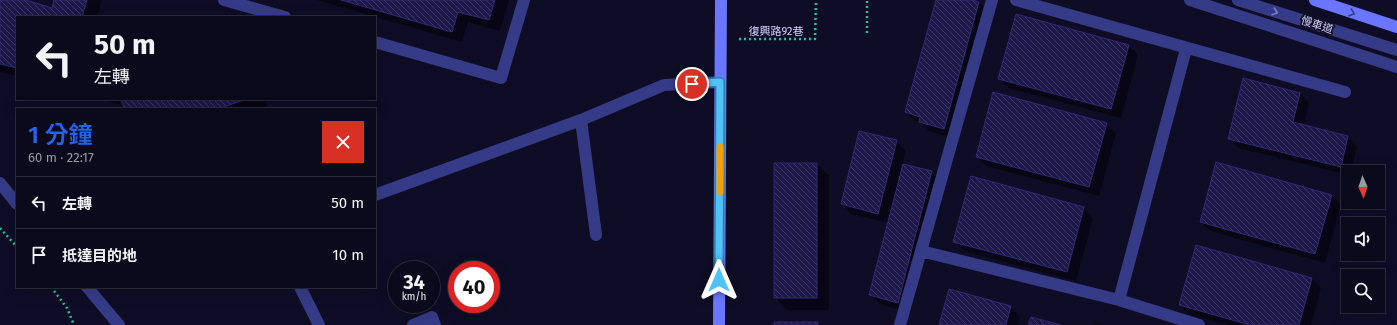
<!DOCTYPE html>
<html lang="zh-TW">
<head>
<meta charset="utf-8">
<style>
  body { margin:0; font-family:"Fira Sans","Noto Sans TC",sans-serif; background:#191829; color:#f1f3f6; height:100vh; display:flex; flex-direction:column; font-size:15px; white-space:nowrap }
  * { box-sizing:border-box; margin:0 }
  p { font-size:13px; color:#9a9aa3 }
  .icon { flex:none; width:22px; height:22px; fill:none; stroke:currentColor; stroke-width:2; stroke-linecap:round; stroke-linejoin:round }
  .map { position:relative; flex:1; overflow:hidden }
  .panel { position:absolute; left:16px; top:108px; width:360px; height:180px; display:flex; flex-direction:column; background:#0b0a1c; border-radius:0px; box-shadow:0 4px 16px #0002,0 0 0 1px #2b2b3b }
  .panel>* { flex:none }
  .banner { position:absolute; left:16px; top:16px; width:360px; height:84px; border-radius:0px; box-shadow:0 4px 16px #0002,0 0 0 1px #2b2b3b; background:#0b0a1c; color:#f1f3f6; overflow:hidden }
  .needle { width:26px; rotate:177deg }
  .buttons { position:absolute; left:1341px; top:165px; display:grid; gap:8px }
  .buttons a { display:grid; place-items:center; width:44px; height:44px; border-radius:0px; background:#0b0a1c; box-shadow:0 4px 16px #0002,0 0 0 1px #2b2b3b; font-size:20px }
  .speed { position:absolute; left:388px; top:261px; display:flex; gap:8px; font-size:20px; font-weight:700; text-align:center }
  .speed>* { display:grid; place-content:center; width:52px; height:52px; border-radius:50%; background:#0b0a1c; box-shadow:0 4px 16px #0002,0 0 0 1px #2b2b3b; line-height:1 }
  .speed small { font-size:10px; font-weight:400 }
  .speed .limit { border:6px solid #d22; background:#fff; color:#111 }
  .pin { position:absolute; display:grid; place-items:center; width:34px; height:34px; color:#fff; margin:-17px; border:2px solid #fff; border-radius:50%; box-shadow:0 1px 4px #0007 }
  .me { position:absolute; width:44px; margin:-22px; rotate:0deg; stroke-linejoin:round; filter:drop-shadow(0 0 3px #0008) }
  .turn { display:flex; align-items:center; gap:14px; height:84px; padding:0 12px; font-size:18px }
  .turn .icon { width:52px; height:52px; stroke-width:2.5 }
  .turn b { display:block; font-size:28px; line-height:34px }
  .round { display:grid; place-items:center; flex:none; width:42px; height:42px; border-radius:0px; background:#191829 }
  .overview { display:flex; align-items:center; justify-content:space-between; height:68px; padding:0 12px }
  h1 { font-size:24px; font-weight:600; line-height:30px; color:#2563eb }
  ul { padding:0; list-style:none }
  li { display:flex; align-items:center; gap:12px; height:52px; padding:0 12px; border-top:1px solid #2b2b3b }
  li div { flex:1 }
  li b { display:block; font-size:15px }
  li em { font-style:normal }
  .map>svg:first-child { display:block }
  .shadow { fill:#0007 }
  .building { fill:url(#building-back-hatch); stroke:#302976 }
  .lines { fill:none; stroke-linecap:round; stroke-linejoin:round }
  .path { stroke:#27bfa6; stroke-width:2.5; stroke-dasharray:2 3; stroke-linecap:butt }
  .lane { stroke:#363b88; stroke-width:12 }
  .secondary { stroke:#6a76ff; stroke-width:12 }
  .oneway { stroke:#7d7fbe }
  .oneway2 { stroke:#383c88 }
  .route-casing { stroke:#337fa1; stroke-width:10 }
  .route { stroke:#4fc3f7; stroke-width:7 }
  .slow { stroke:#f59e0b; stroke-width:7 }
  .labels { text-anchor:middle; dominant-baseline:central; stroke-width:3.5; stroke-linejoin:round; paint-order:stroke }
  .street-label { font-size:11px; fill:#d3d3ff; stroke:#0f0d26 }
</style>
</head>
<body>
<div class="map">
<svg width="1397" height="325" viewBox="0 0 1397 325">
  <defs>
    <pattern id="building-back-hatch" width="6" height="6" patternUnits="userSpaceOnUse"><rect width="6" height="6" fill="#1d1849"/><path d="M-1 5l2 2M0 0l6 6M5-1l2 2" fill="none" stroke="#3d3964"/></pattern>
  </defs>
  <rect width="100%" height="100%" fill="#0f0d26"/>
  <path class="shadow" d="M0,0H23L52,9L55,0H102L97,17H17V76L0,72Z
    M317,0H509L500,31L468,22L462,42Z
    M937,0H970L979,3L988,12L953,138L929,131L921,123L915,121L906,112Z
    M1129,46L1138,55L1121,118L1009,88L999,79Z
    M1300,93L1309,103L1304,126L1348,137L1357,147L1351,172H1348V175L1238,148L1229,139Z
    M99,99H265L268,107L263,109H126L125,106Z
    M1106,124L1116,133L1099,196L986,166L977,157Z
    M896,141L906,151L897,186H899L931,172L941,182L907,312L880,304L870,295L889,223L851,214L842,204Z
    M775,164H817L829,176V310H787L775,298Z
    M1332,195L1341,205L1325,263L1210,231L1201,222Z
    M1084,208L1093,218L1076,281L964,251L955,241Z
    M1197,246L1312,279L1321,288L1311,325H1228L1190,315L1181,305Z
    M1010,307L1020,316L1018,325H940Z
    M1095,323L1103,325H1094Z"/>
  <path class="building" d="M0,0H26L52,8L54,0H87L82,17H17V68L0,64Z
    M341,0H495L489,20L458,12L452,32Z
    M936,0H973L979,2L944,129L919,122L920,117L905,112Z
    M1016,14L1129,45L1111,109L998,79Z
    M1243,78L1300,93L1293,122L1348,136L1341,167L1228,139Z
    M993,92L1107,123L1089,187L976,157Z
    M120,99H246L218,109H125Z
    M859,131L897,140L878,214L841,204Z
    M1216,162L1332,195L1315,254L1200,222Z
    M774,163H817V298H774Z
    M903,164L932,171L898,303L869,295Z
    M971,176L1084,207L1067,272L953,242Z
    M1196,245L1312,278L1299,325H1250L1179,305Z
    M949,289L1011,306L1006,325H939Z
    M1031,317L1061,325H1028Z
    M774,322H818V325H774Z"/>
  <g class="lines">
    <path class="path" d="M867,33V0
      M739,39H815L816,0
      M0,228L17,247
      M51,287L67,308L74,325"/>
    <path class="lane" d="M224,0L285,17
      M1016,0L1345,92
      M1190,0L1397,67
      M1238,0L1397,50
      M375,42L501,78L524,0
      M1186,49L1119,300L1199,325
      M581,120L596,235
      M0,183L17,204
      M375,195L581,120L664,85L720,82
      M921,251L1119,300
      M87,287L119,325
      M300,287L319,325
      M413,325L432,317L435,325
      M900,325L992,0"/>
    <path class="secondary" d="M1315,0L1397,27
      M719,325L721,0"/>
  </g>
  <defs><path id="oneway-chevron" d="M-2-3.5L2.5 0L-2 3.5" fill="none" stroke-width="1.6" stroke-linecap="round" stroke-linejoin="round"/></defs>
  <use class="oneway" href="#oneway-chevron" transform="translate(1275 12) rotate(18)"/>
  <use class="oneway2" href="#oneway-chevron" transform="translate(1352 13) rotate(19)"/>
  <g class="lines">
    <g class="route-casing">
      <path id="route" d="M692,84L720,82L719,280"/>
    </g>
    <use href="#route" class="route"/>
    <path class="slow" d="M720,192V147"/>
  </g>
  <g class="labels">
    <g class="street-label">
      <text transform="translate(1317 25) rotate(18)">慢車道</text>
      <text x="776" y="31">復興路92巷</text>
    </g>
  </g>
</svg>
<div class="buttons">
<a><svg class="needle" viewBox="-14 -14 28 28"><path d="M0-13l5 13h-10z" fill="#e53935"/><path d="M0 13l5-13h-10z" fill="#9a9aa3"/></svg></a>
<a><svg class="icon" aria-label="sound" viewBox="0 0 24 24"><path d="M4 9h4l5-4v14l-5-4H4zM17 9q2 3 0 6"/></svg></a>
<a><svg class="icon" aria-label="search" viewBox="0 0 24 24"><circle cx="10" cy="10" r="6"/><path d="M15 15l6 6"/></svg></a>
</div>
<div class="speed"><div>34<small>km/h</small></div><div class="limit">40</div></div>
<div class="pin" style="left:692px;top:84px;background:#d93025"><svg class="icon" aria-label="arrive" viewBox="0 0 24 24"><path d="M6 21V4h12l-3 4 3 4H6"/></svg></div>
<svg class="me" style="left:719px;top:280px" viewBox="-20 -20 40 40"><path d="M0-17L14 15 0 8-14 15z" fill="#4fc3f7" stroke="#fff" stroke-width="4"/></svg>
<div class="banner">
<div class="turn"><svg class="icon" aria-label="left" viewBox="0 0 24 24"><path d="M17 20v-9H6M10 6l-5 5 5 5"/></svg><div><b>50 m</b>左轉</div></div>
</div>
<section class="panel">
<div class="overview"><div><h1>1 分鐘</h1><p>60 m · 22:17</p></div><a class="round" style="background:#d93025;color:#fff"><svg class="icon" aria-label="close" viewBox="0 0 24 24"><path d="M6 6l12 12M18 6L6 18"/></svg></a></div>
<ul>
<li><svg class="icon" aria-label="left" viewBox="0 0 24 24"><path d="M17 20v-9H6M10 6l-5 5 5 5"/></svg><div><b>左轉</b></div><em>50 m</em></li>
<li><svg class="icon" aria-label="arrive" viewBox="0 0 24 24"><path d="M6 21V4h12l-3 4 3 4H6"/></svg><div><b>抵達目的地</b></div><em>10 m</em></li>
</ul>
</section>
</div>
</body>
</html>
